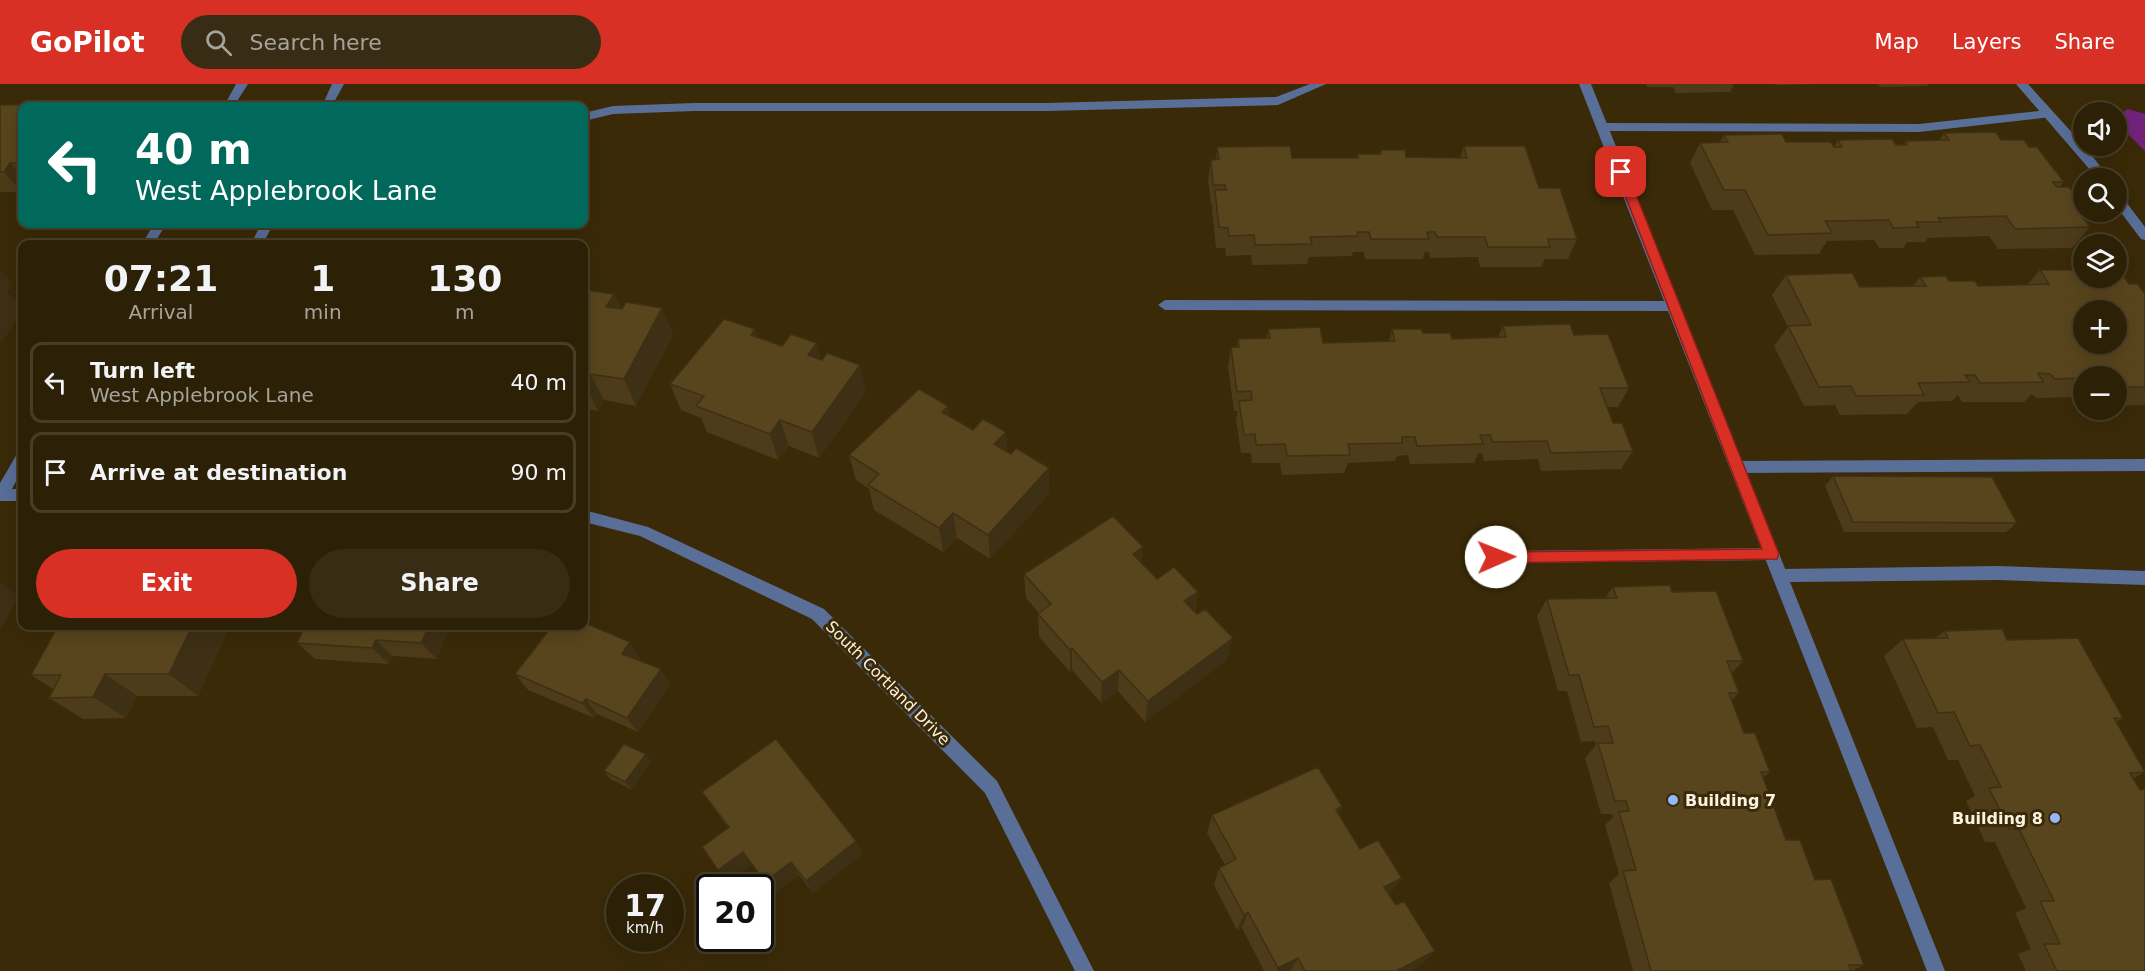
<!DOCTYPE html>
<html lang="en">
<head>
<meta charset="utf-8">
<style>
  body { margin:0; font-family:"DejaVu Sans",sans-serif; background:#382d14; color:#f1f3f6; height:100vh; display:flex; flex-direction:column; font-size:22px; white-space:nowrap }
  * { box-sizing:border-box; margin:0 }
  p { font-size:20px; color:#a6a39b }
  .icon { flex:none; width:33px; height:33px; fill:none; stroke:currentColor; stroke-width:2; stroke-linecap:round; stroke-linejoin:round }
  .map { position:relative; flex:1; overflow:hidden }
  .drawer { position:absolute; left:18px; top:156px; width:570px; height:390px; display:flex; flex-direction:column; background:#2c2006; border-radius:12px; box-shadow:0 6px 24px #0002,0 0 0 2px #483e28 }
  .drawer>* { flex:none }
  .banner { position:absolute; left:18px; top:18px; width:570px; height:126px; border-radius:12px; box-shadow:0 6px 24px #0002,0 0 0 2px #483e28; background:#00695c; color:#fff; overflow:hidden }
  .tools { position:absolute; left:2073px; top:18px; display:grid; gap:12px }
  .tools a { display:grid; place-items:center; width:54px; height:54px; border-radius:50%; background:#2c2006; box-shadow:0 6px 24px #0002,0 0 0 2px #483e28; font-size:30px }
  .speed { position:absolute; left:606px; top:790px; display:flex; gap:12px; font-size:30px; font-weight:700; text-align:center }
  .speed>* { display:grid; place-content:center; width:78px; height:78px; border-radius:50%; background:#2c2006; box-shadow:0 6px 24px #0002,0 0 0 2px #483e28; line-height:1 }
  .speed small { font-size:15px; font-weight:400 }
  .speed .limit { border:3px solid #111; border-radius:9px; background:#fff; color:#111 }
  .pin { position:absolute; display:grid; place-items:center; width:51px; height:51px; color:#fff; margin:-26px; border-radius:12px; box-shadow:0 3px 9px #0006 }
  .me { position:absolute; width:66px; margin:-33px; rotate:89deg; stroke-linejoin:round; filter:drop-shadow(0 0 4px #0008) }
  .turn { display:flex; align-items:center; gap:21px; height:126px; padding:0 18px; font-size:27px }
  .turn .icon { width:78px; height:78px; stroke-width:2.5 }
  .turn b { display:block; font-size:42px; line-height:51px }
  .eta { display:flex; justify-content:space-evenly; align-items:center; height:102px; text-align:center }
  .eta b { font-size:36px; font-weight:700; line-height:42px }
  .cta { display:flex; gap:12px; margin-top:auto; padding:12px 18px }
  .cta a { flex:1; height:69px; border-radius:36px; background:#d93025; color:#fff; font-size:24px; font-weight:700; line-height:69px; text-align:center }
  .cta a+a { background:#382d14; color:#f1f3f6 }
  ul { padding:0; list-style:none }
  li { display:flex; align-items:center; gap:18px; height:81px; margin:0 12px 9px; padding:0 6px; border:3px solid #483e28; border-radius:12px }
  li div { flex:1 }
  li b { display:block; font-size:22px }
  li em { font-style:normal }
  header { display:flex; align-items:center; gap:36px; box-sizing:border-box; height:84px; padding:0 30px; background:#d93025; color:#fff }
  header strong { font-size:28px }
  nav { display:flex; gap:33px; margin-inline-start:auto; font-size:21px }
  .search { width:420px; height:54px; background:#382d14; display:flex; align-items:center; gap:15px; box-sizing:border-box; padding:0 21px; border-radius:33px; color:#a6a39b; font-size:22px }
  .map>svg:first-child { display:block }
  .water { fill:#72237c }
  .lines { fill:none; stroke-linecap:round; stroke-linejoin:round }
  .lane { fill:#596f98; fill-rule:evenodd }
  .street { fill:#596f98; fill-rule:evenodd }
  .wall { fill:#4d3b19 }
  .shaded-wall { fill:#3e3014 }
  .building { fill:#59451d; stroke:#3e3014; stroke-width:1.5; fill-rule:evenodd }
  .route { fill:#d93025; stroke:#8d1f18; stroke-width:1.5 }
  .poi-dot { fill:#92b7fd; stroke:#3a2a08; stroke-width:2 }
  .labels { text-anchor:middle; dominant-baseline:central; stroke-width:6; stroke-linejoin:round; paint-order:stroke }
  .street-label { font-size:16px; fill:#fbf1df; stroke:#3a2a08 }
  .poi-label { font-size:16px; font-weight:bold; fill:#fbf1df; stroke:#3a2a08; text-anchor:start }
</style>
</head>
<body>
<header>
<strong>GoPilot</strong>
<div class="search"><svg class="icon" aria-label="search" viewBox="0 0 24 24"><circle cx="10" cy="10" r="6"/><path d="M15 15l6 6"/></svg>Search here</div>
<nav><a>Map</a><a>Layers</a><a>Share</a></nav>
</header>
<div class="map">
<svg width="2145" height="887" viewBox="0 0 2145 887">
  <rect width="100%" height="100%" fill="#3a2a08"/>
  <path class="water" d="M2128,25L2145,30V67L2117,39V32Z"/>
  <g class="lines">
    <path class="lane" d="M1310,0H1326L1278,21L1047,27H694L613,30L584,37V29L613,22L694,19H1047L1276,13Z
      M2047,26L2051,27V33L1919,48L1604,47L1598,43L1604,39L1919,40Z
      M1165,216L1673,217L1680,222L1673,227L1165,226L1158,221Z
      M2145,375V387L1738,389L1733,387L1731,383L1733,379L1738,377Z
      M1772,464L1777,465L1780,470L1777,475L1772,476L1496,479L1491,478L1488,473L1491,468L1496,467Z
      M1998,482L2145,487V501L1998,496L1790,498L1945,887H1927L1772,492L1775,487L1780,485Z"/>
    <path class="street" d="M236,0H248L234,22H224Z
      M332,0H344L332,22H322Z
      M1579,0H1591L1788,492L1785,497L1780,499L1775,497L1772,492Z
      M2016,0H2028L2087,65L2109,94H2097Z
      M2116,109L2120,110L2145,143V156L2141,155L2116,122Z
      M154,140H166L154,160H142Z
      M261,140H273L263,160H251Z
      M22,368V386L12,405H22V417H0V399L17,370Z
      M584,426L648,443L824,525L997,697L1094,887H1075L985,709L812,535L640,452L584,438Z"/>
  </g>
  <path class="wall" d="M1646,0H1762H1734L1730,8L1676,9L1673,3H1647Z
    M1775,0H1826L1775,1Z
    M1878,0H1928L1927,2L1880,3Z
    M69,20L71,22H22V108H0V21Z
    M1944,49L2001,56L2029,63L2064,98L2059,103L2088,130L2084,135L2090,143L2072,164L1998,165L1989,152L1928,154L1925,158H1907L1903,164H1879L1874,156L1827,157L1819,170L1755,171L1733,126H1712L1690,79L1700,59L1720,58L1724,51L1786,58L1834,63L1838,56L1903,61L1906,57H1939Z
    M1464,62L1539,104L1577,155L1568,175H1545L1541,183H1480L1478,173L1430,174L1429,168H1425L1423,175H1365L1364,168H1353L1352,172L1309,173L1307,180L1252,181L1251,171L1226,172L1225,164H1216L1212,126L1213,121H1211L1208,96L1211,76L1216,75L1217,63L1292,74H1357L1358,70H1379L1381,66L1406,73L1460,74Z
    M2040,186L2129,200L2145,210V321L2116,322V292H2084V313L2036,314L2032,310L2024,318H1962L1958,311L1952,317L1918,318L1907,330L1840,331L1835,321L1804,322L1774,262L1788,243L1772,211L1786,191L1860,203L1913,202L1920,193L1978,202L2027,201Z
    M584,210H614L621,225L662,224L673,251L636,322L604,316L598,327L584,324Z
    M1503,242L1574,251L1629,304L1618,323H1607L1613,339L1633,367L1621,385L1541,387L1538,375L1484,377L1482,369H1479L1474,379L1410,380L1408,371L1397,372L1395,377L1348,379L1344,389L1282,391L1280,379H1252L1251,369H1241L1236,335L1238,327H1234L1228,283L1231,263H1237L1238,255L1267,254L1268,245L1323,259L1389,257L1392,245L1452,255L1498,253Z
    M757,253L821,276L866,308L819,374L789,362L778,376L707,348L701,334L681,326L670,300Z
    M948,322L950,333L1007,368L1050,409L990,475L957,454L943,468L874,426L869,405L856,396L849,371Z
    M1833,392L2017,439L2006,448H1844L1825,402Z
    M1142,478L1157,495L1198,508L1195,528L1227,576L1145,638L1118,607L1101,619L1072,586L1070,588L1039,553L1038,530L1039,529L1026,514L1024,490Z
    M1613,503L1672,508L1743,577L1732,589L1739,609L1732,616L1744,649L1770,688L1763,694L1786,756L1815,796L1864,881L1852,887H1633L1609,799L1619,790L1605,741L1613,733L1612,730H1601L1585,674L1596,661L1595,657L1581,658L1567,607H1558L1537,532L1547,515L1605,514Z
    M58,542H230L198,612H137L126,634L83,635L49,614L53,605L31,591Z
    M450,542L437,575L392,572L389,580L315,575L297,559Z
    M1945,547L2007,556L2123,634L2116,638L2145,688L2134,694L2145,887H2026L2018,870L2031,865L2015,829L2026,824L1995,758H1985L1966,717L1975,712L1958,676H1948L1933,643L1917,644L1884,572L1903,555L1935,554Z
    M640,574L638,576L670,601L638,648L597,630L594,634L528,606L515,590Z
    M646,670L651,678L631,705L610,695L604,687Z
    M702,708L856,757L862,770L813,809L799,791L773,810L752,780L728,798L718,786L728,744Z
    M1342,722L1338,730L1360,765L1402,794L1389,811L1421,881L1410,887H1264L1242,844L1237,846L1214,801L1219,784L1225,781L1207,749L1212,731Z"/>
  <path class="shaded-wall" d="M22,73V83L18,79Z
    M10,79L22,92V108L4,88Z
    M0,186L13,199L7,208L22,223V226L2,259L0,257Z
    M614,210L626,238L606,223Z
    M662,224L673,251L636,322L624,295Z
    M755,245L763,273L751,251Z
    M817,259L824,286L808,271Z
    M860,281L866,308L819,374L812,348Z
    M590,290L604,316L598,327L585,300Z
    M948,322L952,348L942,328Z
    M780,336L789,362L778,376L770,350Z
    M1006,348L1008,374L994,360Z
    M1049,384L1050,409L990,475L988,451Z
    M953,429L957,454L943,468L939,444Z
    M1143,463L1141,487L1133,470Z
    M0,499L19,512L0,547Z
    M1198,508L1194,531L1184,517Z
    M192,542H230L198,612L169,590Z
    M429,542H450L437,575L421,559Z
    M1233,554L1227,576L1145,638L1148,617Z
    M376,556L392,572L389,580L372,564Z
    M630,558L640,574L632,585L622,570Z
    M1072,564V586L1070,588V566Z
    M661,585L670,601L638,648L627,634Z
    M1119,586L1118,607L1101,619L1102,598Z
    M105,590L137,612L126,634L93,613Z
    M586,615L597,630L594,634L582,619Z
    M646,670L651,678L631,705L625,698Z
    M1342,722L1333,741L1336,726Z
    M856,757L862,770L813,809L806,797Z
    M743,768L752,780L728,798L718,786Z
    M791,778L799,791L773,810L765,798Z
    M1402,794L1390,810L1373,819L1384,803Z
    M1248,828L1242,844L1237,846L1244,831Z
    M1435,867L1421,881L1410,887H1396Z
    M1298,874L1290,887H1276L1278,884Z"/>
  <path class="building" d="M69,20L67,22H22V73L18,79H10L4,88H0V21Z
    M1996,48L2001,56H2024L2029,63H2037L2064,98H2053L2057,103H2069L2084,123V128H2087L2088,130H2080L2090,143L2015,145L2006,132L1938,134L1941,138H1916L1919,143L1893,144L1889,136L1825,137L1832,149L1768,151L1745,106H1724L1700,59L1728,58L1724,51L1782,50L1786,58H1831L1834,63H1842L1838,56L1892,55L1896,61H1907L1906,57L1949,56L1944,49Z
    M1290,62L1292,74H1358V70H1381V66H1405L1406,73L1467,74L1464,62H1525L1539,104H1560L1577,155H1548L1550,163H1488L1485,153H1437L1435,148H1427L1429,155H1371L1369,148H1358L1357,152L1310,153L1312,160L1255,161L1254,151L1229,152L1228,144L1219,143L1215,106H1226L1225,101H1213L1211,76L1219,75L1217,63Z
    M2116,185H2119L2129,200H2138L2145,210V303H2116V292H2084V294L2055,295L2050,290L2038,289L2043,298L1980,299L1975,291H1965L1970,298L1918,299L1924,311L1856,312L1851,302L1819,303L1788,242L1811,241L1786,191L1852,189L1860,203L1926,202L1920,193L1946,192L1949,197H1975L1978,202L2049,200L2040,186H2084V194H2116ZM2084,226H2116V260H2084Z
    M586,206L614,210L606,223L622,225L626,218L662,224L624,295L590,290L585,300H584V210Z
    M724,235L755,245L751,251L782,262L791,250L817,259L808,271L822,276L827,269L860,281L812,348L780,336L770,350L696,322L704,312L670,300Z
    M1570,240L1574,251L1608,250L1629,304H1600L1613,339H1622L1633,367L1551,369L1547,357L1493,358L1490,351H1480L1483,360L1417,362L1415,353H1402V359L1348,360L1350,371L1287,372L1285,360L1256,361L1255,350L1244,351L1239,317L1252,316L1251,307L1237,308L1231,263H1239L1238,255L1270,254L1268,245L1320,243L1323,259L1395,257L1392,245H1421L1423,249H1450L1452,255L1506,253L1503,242Z
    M919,305L948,322L942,328L973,346L983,335L1006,348L994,360L1011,370L1016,364L1049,384L988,451L953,429L939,444L868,401L879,390L849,371Z
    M1833,392L1992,393L2017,439L1853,438Z
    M1113,432L1143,463L1133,470L1157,495L1174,483L1198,508L1184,517L1197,530L1205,525L1233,554L1148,617L1119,586L1102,598L1072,564L1070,566L1038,530L1051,520L1024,490Z
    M1670,501L1672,508L1716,507L1743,577H1727L1739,609H1729L1744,649H1755L1770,688H1761L1786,756H1800L1815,796L1831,795L1864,881H1849L1851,887H1651L1623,787L1636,786L1619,728L1629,727L1626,717H1615L1598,659H1613L1608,642L1594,643L1579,591H1569L1547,515L1617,514L1613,503Z
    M585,539L630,558L622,570L661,585L627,634L586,615L582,619L515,590L552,542H583Z
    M58,542H192L169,590H105L93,613L49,614L61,591H31Z
    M305,542H429L421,559L376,556L372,564L297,559Z
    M2002,545L2007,556L2078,554L2123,634H2114L2145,688L2130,689L2140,706L2145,705V887H2057L2044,860H2060L2040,817H2054L2019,745H2009L1989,704L2001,703L1980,661L1970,662L1954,628L1938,629L1903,555L1948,554L1945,547Z
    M776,655L856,757L806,797L791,778L765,798L743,768L718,786L702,763L729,743L702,708Z
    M624,660L646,670L625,698L604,687Z
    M1318,683L1342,722L1336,726L1360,765L1378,756L1402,794L1384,803L1396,821L1404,817L1435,867L1396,887H1305L1298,874L1278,884L1248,828L1244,831L1219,784L1236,775L1212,731Z"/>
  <path class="route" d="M1621,84L1627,88L1779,470L1777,475L1496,479L1491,478L1489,473L1491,469L1496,468L1762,465L1616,88Z"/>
  <g class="poi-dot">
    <circle cx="1673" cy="716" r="6"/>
    <circle cx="2055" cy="734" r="6"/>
  </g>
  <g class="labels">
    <g class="street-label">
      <text transform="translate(888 599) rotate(45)">South Cortland Drive</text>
    </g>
    <g class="poi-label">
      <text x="1685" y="716">Building 7</text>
      <text x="2043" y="734" text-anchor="end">Building 8</text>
    </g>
  </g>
</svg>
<div class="tools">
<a><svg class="icon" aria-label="sound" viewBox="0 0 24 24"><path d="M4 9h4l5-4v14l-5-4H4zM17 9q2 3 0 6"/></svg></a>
<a><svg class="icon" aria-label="search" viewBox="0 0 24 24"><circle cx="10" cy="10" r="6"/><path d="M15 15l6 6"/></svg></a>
<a><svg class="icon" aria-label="layers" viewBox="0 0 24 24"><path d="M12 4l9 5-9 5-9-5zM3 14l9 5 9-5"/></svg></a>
<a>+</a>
<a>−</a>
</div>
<div class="speed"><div>17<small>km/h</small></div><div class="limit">20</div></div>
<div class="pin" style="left:1621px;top:88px;background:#d93025"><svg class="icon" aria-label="arrive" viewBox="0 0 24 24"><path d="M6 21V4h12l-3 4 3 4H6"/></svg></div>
<svg class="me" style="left:1496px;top:473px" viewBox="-20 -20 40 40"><circle r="19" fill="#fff"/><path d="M0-13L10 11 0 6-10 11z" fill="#d93025"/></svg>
<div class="banner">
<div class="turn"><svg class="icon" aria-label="left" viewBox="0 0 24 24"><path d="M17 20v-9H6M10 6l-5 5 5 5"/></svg><div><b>40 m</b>West Applebrook Lane</div></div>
</div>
<section class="drawer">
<div class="eta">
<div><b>07:21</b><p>Arrival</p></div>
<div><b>1</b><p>min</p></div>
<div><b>130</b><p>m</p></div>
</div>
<ul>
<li><svg class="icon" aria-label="left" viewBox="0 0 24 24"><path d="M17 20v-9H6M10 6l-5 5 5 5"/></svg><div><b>Turn left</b><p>West Applebrook Lane</p></div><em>40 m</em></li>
<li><svg class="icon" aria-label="arrive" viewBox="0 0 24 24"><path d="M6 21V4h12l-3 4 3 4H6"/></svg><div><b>Arrive at destination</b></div><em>90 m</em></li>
</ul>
<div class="cta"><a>Exit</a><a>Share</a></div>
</section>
</div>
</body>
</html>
